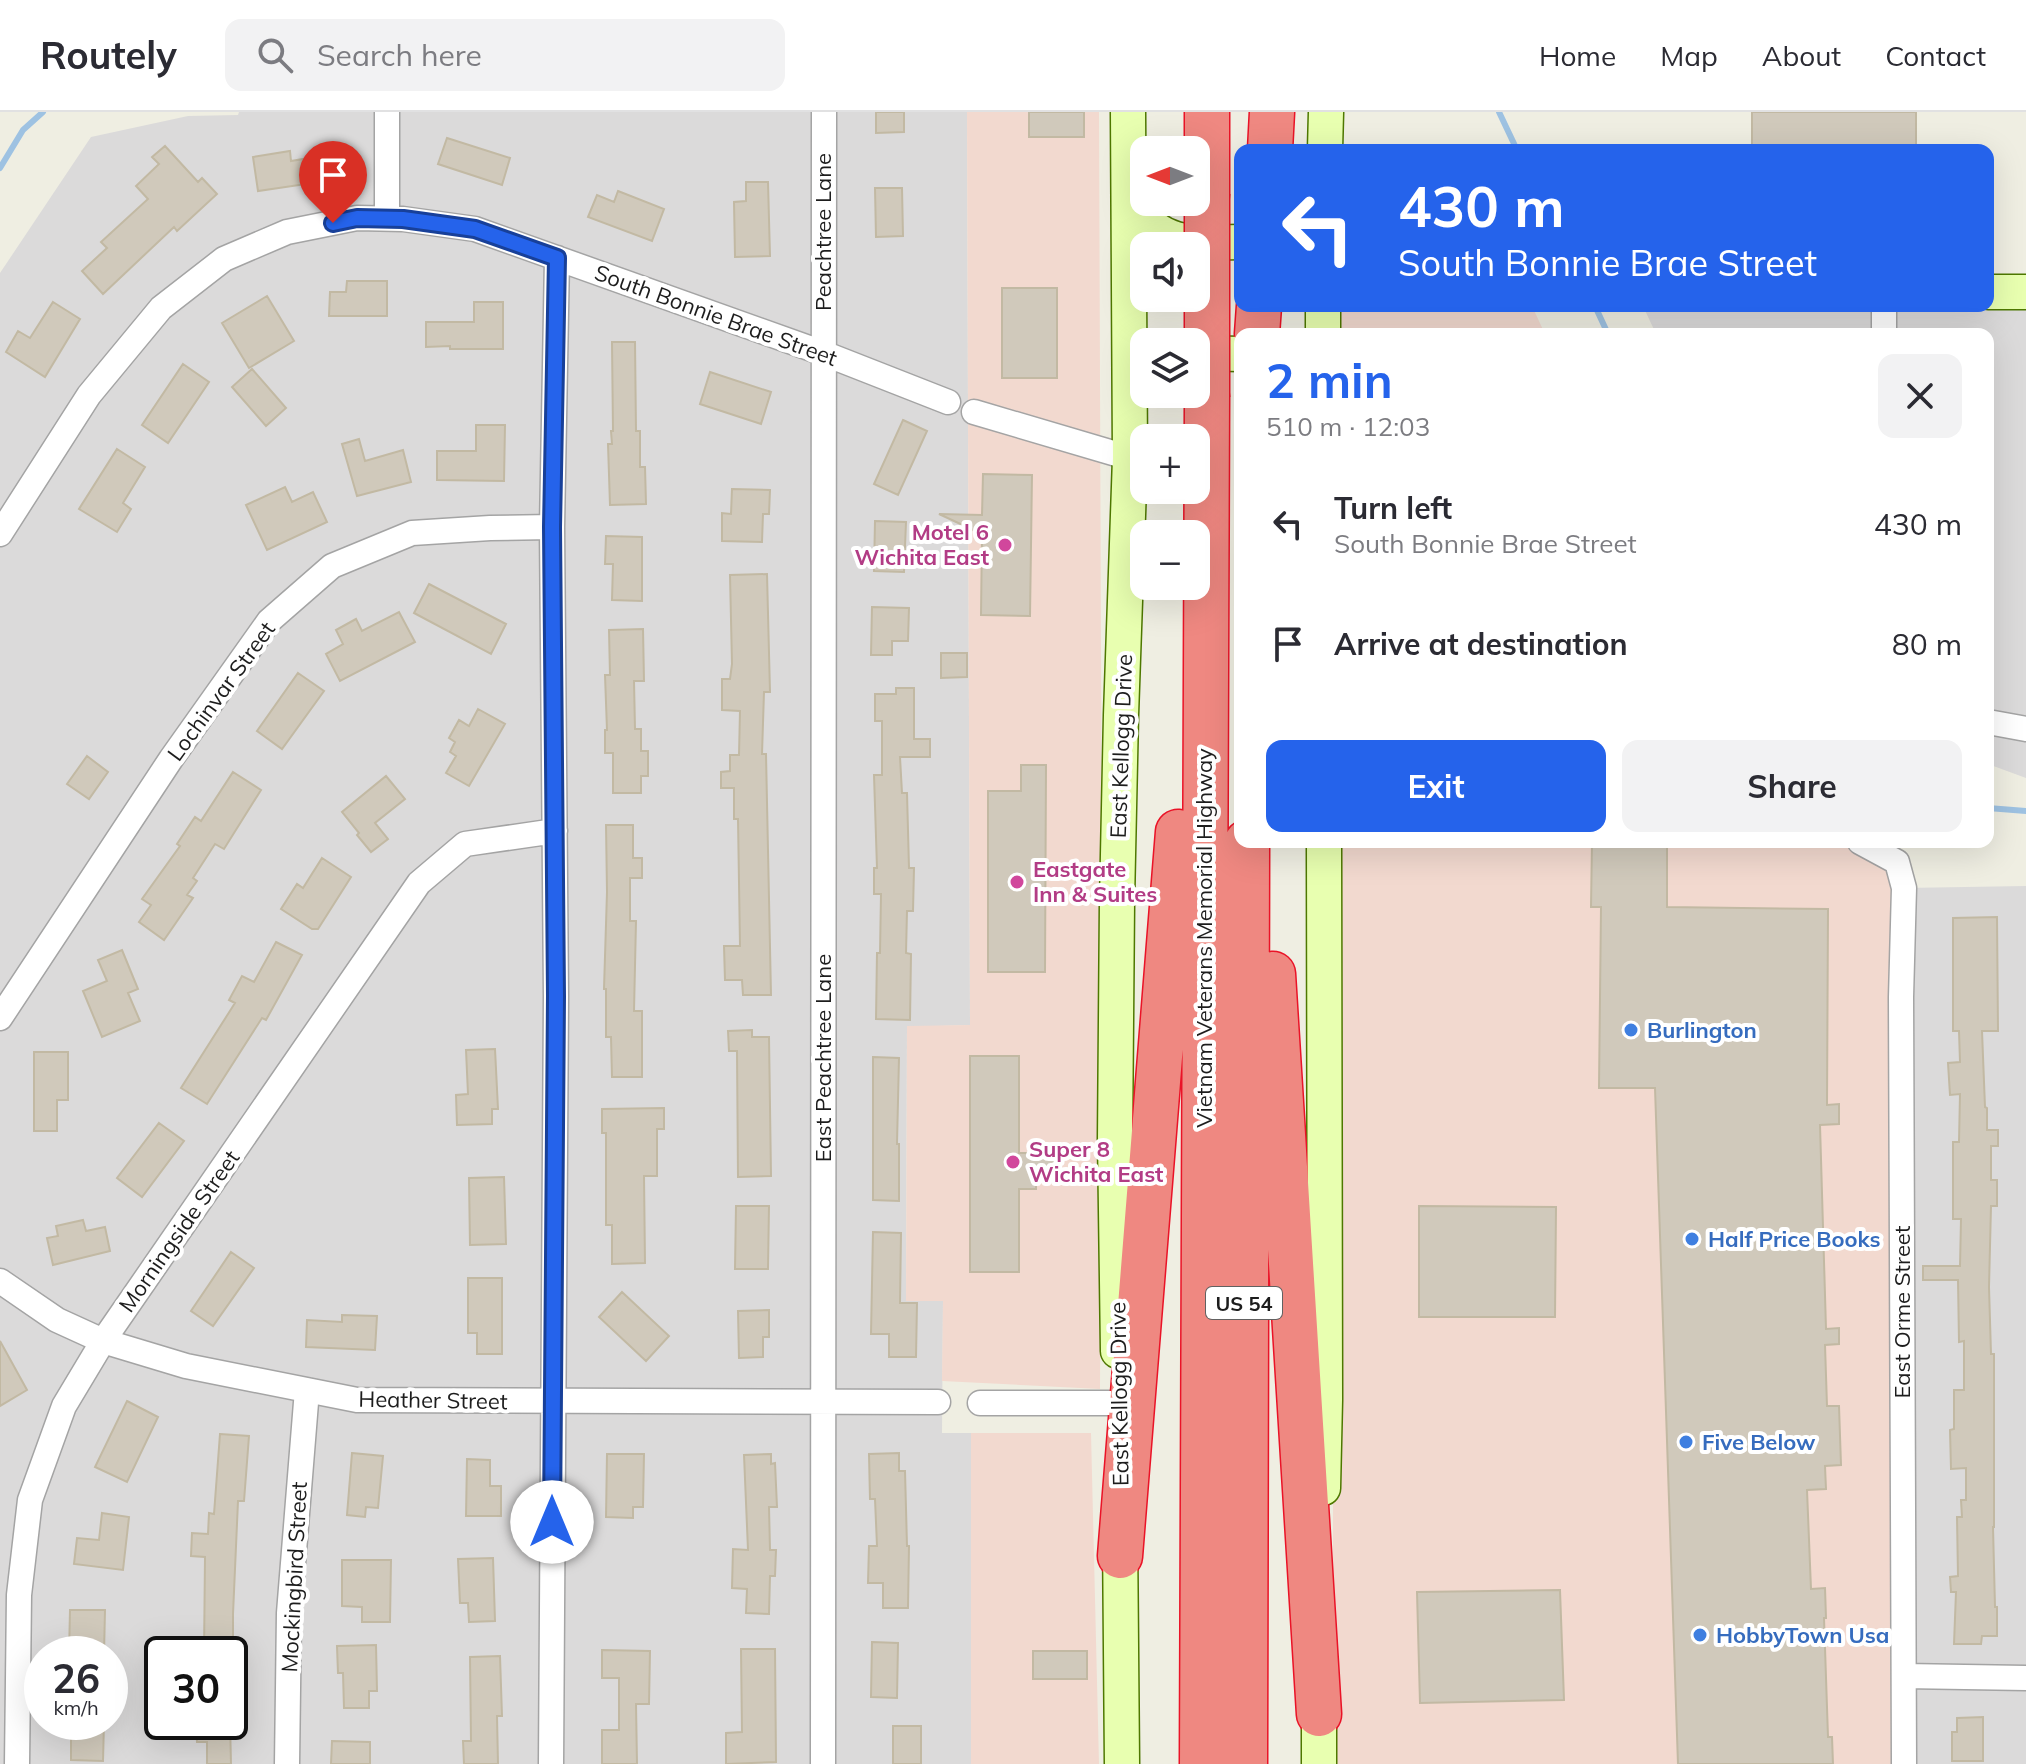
<!DOCTYPE html>
<html lang="en">
<head>
<meta charset="utf-8">
<style>
  body { margin:0; font-family:Mulish,sans-serif; background:#f2f2f3; color:#2b2b33; height:100vh; display:flex; flex-direction:column; font-size:30px; white-space:nowrap }
  * { box-sizing:border-box; margin:0 }
  p { font-size:26px; color:#7c7c81 }
  .icon { flex:none; width:44px; height:44px; fill:none; stroke:currentColor; stroke-width:2; stroke-linecap:round; stroke-linejoin:round }
  .map { position:relative; flex:1; overflow:hidden }
  .sheet { position:absolute; left:1234px; top:216px; width:760px; height:520px; display:flex; flex-direction:column; background:#fff; border-radius:16px; box-shadow:0 8px 32px #0002 }
  .sheet>* { flex:none }
  .hud { position:absolute; left:1234px; top:32px; width:760px; height:168px; border-radius:16px; box-shadow:0 8px 32px #0002; background:#2563eb; color:#fff; overflow:hidden }
  .needle { width:52px; rotate:270deg }
  .tools { position:absolute; left:1130px; top:24px; display:grid; gap:16px }
  .tools a { display:grid; place-items:center; width:80px; height:80px; border-radius:16px; background:#fff; box-shadow:0 8px 32px #0002; font-size:40px }
  .speed { position:absolute; left:24px; top:1524px; display:flex; gap:16px; font-size:40px; font-weight:700; text-align:center }
  .speed>* { display:grid; place-content:center; width:104px; height:104px; border-radius:50%; background:#fff; box-shadow:0 8px 32px #0002; line-height:1 }
  .speed small { font-size:20px; font-weight:400 }
  .speed .limit { border:4px solid #111; border-radius:12px; background:#fff; color:#111 }
  .pin { position:absolute; display:grid; place-items:center; width:68px; height:68px; color:#fff; margin:-82px -34px; border-radius:50% 50% 50% 0; rotate:-45deg; box-shadow:0 0 8px #0007 }
  .pin .icon { rotate:45deg }
  .me { position:absolute; width:88px; margin:-44px; rotate:0deg; stroke-linejoin:round; filter:drop-shadow(0 0 6px #0008) }
  .turn { display:flex; align-items:center; gap:28px; height:168px; padding:0 32px; font-size:36px }
  .turn .icon { width:104px; height:104px; stroke-width:2.5 }
  .turn b { display:block; font-size:56px; line-height:68px }
  .round { display:grid; place-items:center; flex:none; width:84px; height:84px; border-radius:16px; background:#f2f2f3 }
  .headline { display:flex; align-items:center; justify-content:space-between; height:136px; padding:0 32px }
  h1 { font-size:48px; font-weight:700; line-height:60px; color:#2563eb }
  .action { display:flex; gap:16px; margin-top:auto; padding:16px 32px }
  .action a { flex:1; height:92px; border-radius:16px; background:#2563eb; color:#fff; font-size:32px; font-weight:700; line-height:92px; text-align:center }
  .action a+a { background:#f2f2f3; color:#2b2b33 }
  ul { padding:0; list-style:none }
  li { display:flex; align-items:center; gap:24px; height:120px; padding:0 32px }
  li div { flex:1 }
  li b { display:block; font-size:30px }
  li em { font-style:normal }
  header { display:flex; align-items:center; gap:48px; box-sizing:border-box; height:112px; padding:0 40px; background:#fff; border-bottom:2px solid #e1e1e2 }
  header strong { font-size:38px }
  nav { display:flex; gap:44px; margin-inline-start:auto; font-size:28px }
  .search { width:560px; height:72px; background:#f2f2f3; display:flex; align-items:center; gap:20px; box-sizing:border-box; padding:0 28px; border-radius:16px; color:#7c7c81; font-size:30px }
  .map>svg:first-child { display:block }
  .residential { fill:#dbdada; fill-rule:evenodd }
  .commercial { fill:#f2d9cf }
  .lines { fill:none; stroke-linecap:round; stroke-linejoin:round }
  .stream { stroke:#9ec2e2; stroke-width:6 }
  .building { fill:#d0c9bb; stroke:#c2b9a3; stroke-width:2 }
  .street-casing { stroke:#a4a4a4; stroke-width:27 }
  .secondary-casing { stroke:#4e7800; stroke-width:37 }
  .highway-casing { stroke:#ea1327; stroke-width:47 }
  .street { stroke:#fff; stroke-width:24 }
  .secondary { stroke:#e8ffb0; stroke-width:34 }
  .highway { stroke:#ef8881; stroke-width:44 }
  .highway-bridge-casing { stroke:#ea1327; stroke-width:47; stroke-linecap:butt }
  .highway-bridge { stroke:#ef8881; stroke-width:44 }
  .route-casing { stroke:#184099; stroke-width:20 }
  .route { stroke:#2563eb; stroke-width:14 }
  .hotel-dot { fill:#d1479c; stroke:#fff; stroke-width:3 }
  .shop-dot { fill:#3f7fe0; stroke:#fff; stroke-width:3 }
  .labels { text-anchor:middle; dominant-baseline:central; stroke-width:8; stroke-linejoin:round; paint-order:stroke }
  .shield { fill:#fff; stroke:#616161; stroke-width:2 }
  .shield-label { font-size:20px; font-weight:bold; fill:#1d1d1d }
  .street-label { font-size:22px; fill:#1d1d1d; stroke:#fff }
  .hotel-label { font-size:22px; font-weight:bold; fill:#b23c85; stroke:#fff; text-anchor:start }
  .shop-label { font-size:22px; font-weight:bold; fill:#366cbe; stroke:#fff; text-anchor:start }
</style>
</head>
<body>
<header>
<strong>Routely</strong>
<div class="search"><svg class="icon" aria-label="search" viewBox="0 0 24 24"><circle cx="10" cy="10" r="6"/><path d="M15 15l6 6"/></svg>Search here</div>
<nav><a>Home</a><a>Map</a><a>About</a><a>Contact</a></nav>
</header>
<div class="map">
<svg width="2026" height="1652" viewBox="0 0 2026 1652">
  <rect width="100%" height="100%" fill="#efeee2"/>
  <path class="residential" d="M239,0H967L970,913L907,915L906,1188L943,1189L942,1321H971V1652H0V161L91,25L188,4L238,3ZM42,1542H110V1610H42ZM162,1542H230V1610H162Z
    M2026,170V666L1988,652V222H1656L1643,194H1988Z
    M2026,774V1652H1904V776Z"/>
  <path class="commercial" d="M967,0H1099L1102,805L1100,1277L942,1269L943,1189H906L907,914L970,913Z
    M1333,194H1532L1545,222H1333Z
    M1333,730H1884L1898,739L1908,1652H1333Z
    M971,1321H1091L1099,1652H971Z"/>
  <g class="lines">
    <path class="stream" d="M1499,0L1517,38
      M0,56L23,18L43,0
      M1595,194L1608,222
      M1988,696L2026,699"/>
  </g>
  <path class="building" d="M876,0H904V20L876,21Z
    M1029,0H1084V25H1029Z
    M1752,0H1916V38H1752Z
    M447,26L510,46L502,73L438,52Z
    M165,34L198,70L202,66L217,82L177,119L174,115L103,182L82,159L107,136L101,130L148,87L136,74L159,52L152,45Z
    M290,39L291,49L309,46L313,71L258,79L253,45Z
    M746,70H768L770,144L735,145L734,90L746,89Z
    M875,76H902L903,124L876,125Z
    M618,79L664,97L652,129L588,105L597,83L614,90Z
    M347,169H387V204H329L330,180H346Z
    M1002,176H1057V266H1002Z
    M267,184L294,229L249,256L222,211Z
    M53,190L80,207L45,265L6,240L18,219L30,226Z
    M474,190H503V237H450V234L426,235V210H474Z
    M612,230H635L636,319H640V355H645L646,392L610,393L608,332H612L611,319H613Z
    M183,252L209,270L168,331L142,313Z
    M252,257L286,296L266,314L232,275Z
    M710,260L771,280L761,312L700,292Z
    M903,308L927,319L898,383L874,372Z
    M476,313H505L504,369L437,368V339H476Z
    M359,327L365,349L403,338L411,370L357,384L342,332Z
    M117,337L145,355L123,391L131,397L117,420L79,397Z
    M983,362L1032,363L1030,504L981,503L982,422L939,402L982,403Z
    M285,375L292,390L313,380L327,410L267,438L246,393Z
    M732,377L770,378L769,402H763L762,430L722,429V401L731,402Z
    M875,409L906,410L904,460L874,459Z
    M606,424L642,425V489L612,488L613,452H605Z
    M767,462L770,580H764L762,642H766L771,883H743L742,868H725L724,834H740L738,707H734V676H721V660L730,659V643H739L740,599L722,598V567H730L732,552L730,463Z
    M429,472L506,512L491,542L414,501Z
    M872,495L909,496L908,529H892V543H871Z
    M399,500L415,530L340,569L326,542L343,532L336,518L356,507L362,519Z
    M643,517L644,569H634L635,617H641V639H648V664H641V681H613V641H605V618H607L605,563H610L609,518Z
    M941,541H967V565L941,566Z
    M298,561L324,579L282,637L257,619Z
    M896,576H914V627H930V645H900L902,681H907L909,756H914L913,799H907L906,841L911,842L910,908L876,907L877,841H880L881,782H874V756H877L874,663H882V609H875V582H896Z
    M478,597L505,612L469,674L446,661L456,644L450,640L455,630L449,626L459,608L469,614Z
    M87,644L108,660L89,687L67,672Z
    M1021,653H1046L1045,860H988V679H1021Z
    M233,660L261,678L224,737L215,732L193,766L197,769L187,783L193,786L164,828L139,810L151,793L142,787L180,734L177,732L195,705L201,709Z
    M386,664L405,687L375,711L388,727L371,740L357,723L359,721L342,700Z
    M606,713H633V746H642V766H630V809H636L634,899H642V965H612L611,925H606V877H604L607,780Z
    M1592,730H1667V795L1828,797L1827,993L1839,992V1012L1820,1013L1826,1217L1839,1216V1232L1825,1233L1827,1294H1839L1841,1353L1825,1354L1826,1377L1807,1378L1811,1477L1825,1476L1826,1506H1824L1828,1625H1832L1833,1652H1678L1655,976H1599L1601,795H1591Z
    M322,746L351,765L318,817H312L281,797L297,772L303,776Z
    M1997,805L1998,919H1982L1985,995L1987,996V1018H1998V1034H1991V1068H1997V1094H1991L1989,1175L1991,1242H1994V1415H1993L1995,1495H1997V1524H1982L1981,1532H1954L1956,1480H1951L1950,1465L1958,1464L1957,1405H1962L1961,1388H1966V1356L1951,1357L1950,1318L1954,1317V1278H1964V1229L1959,1230L1958,1168H1923V1154H1960L1961,1107H1953V1030H1959L1960,982L1950,983L1948,951L1960,950L1959,919H1953V806Z
    M276,830L302,843L266,908L262,906L207,992L181,976L235,891L229,888L242,864L254,870Z
    M122,838L138,877L128,881L140,909L102,925L83,879L107,869L98,848Z
    M752,918V925H769L771,1064L738,1065L737,939H729L728,919Z
    M495,937L498,997H492V1012L457,1013L456,983L468,982L466,938Z
    M34,940H68V988H57V1019H34Z
    M970,944H1019V1041H1056V1060H1036V1077H1019V1160H970Z
    M873,945L899,946L897,1032H899V1089L873,1088Z
    M664,996V1017H657V1064H644L645,1151L612,1152V1113H606V1021H602V997Z
    M159,1011L184,1029L142,1085L117,1066Z
    M504,1065L506,1132L470,1133L469,1066Z
    M736,1094H769L768,1157H735Z
    M1419,1094L1556,1095L1555,1205H1419Z
    M83,1108L86,1119L105,1115L110,1139L53,1153L47,1126L58,1124L56,1114Z
    M873,1120L901,1121L900,1191H917L916,1245H889V1222H871Z
    M231,1140L254,1156L213,1214L191,1199Z
    M468,1166H502V1242H477V1221H468Z
    M622,1180L669,1224L646,1249L599,1205Z
    M769,1198V1225H763V1245L739,1246L738,1199Z
    M342,1203L377,1204L375,1238L306,1235L307,1208L342,1210Z
    M0,1229L27,1278L0,1294Z
    M127,1289L158,1305L127,1370L95,1355Z
    M220,1322L249,1324L244,1389H238L233,1502V1542H204L205,1445L191,1444L192,1421L208,1422L209,1401L214,1402Z
    M352,1341L383,1344L378,1396L366,1395L365,1405L347,1403Z
    M899,1341V1359H905L907,1434H909L908,1496H883V1471H868L869,1434H877L875,1387H870L869,1342Z
    M607,1342H644L643,1395H633V1406L606,1405Z
    M771,1342V1352L775,1351L777,1395H769L770,1438H776L775,1464H770L769,1502L746,1501L747,1477L732,1476L733,1437L748,1438L744,1343Z
    M467,1347L490,1348V1374H501V1404H466Z
    M102,1401L129,1405L123,1458L74,1452L77,1426L99,1428Z
    M493,1446L495,1509L469,1510L468,1491H460L458,1447Z
    M342,1448H391L390,1510H362V1495L342,1494Z
    M1560,1478L1564,1588L1420,1591L1417,1480Z
    M70,1498H105L104,1542H69Z
    M872,1530L898,1531L897,1586L871,1585Z
    M376,1533L377,1579H369V1596H344L343,1561H338L337,1534Z
    M741,1537H775L776,1650L726,1652V1621L742,1620Z
    M602,1538L650,1539L649,1592H636L637,1652H602V1618H619V1566H602Z
    M1033,1539H1087V1567H1033Z
    M500,1544L502,1604H497L498,1652H464L463,1629H471L470,1545Z
    M1983,1605V1649H1952V1620H1957V1606Z
    M71,1610H104L103,1649L71,1648Z
    M196,1610H230L231,1652H207V1630H197Z
    M893,1614H921V1652H893Z
    M332,1629L370,1630V1652H331Z"/>
  <g class="lines">
    <g class="street-casing">
      <path id="street" d="M387,0V106
        M1884,194V222
        M974,300L1130,346
        M0,422L89,283L161,196L224,147L287,120L357,106L403,107L475,117L823,241L948,290
        M1988,610L2026,617
        M1860,730L1897,750L1904,776L1901,885L1904,1652
        M0,906L171,647L269,509L332,454L412,421L490,416L552,415
        M0,1169L57,1208L103,1229L186,1254L357,1288L938,1290
        M980,1291H1119
        M1904,1564L2026,1566
        M17,1652L19,1483L30,1388L64,1294L103,1229L419,771L465,732L555,719
        M287,1652L289,1501L307,1278
        M551,1652L556,884L552,415L557,146
        M823,1652L824,0"/>
    </g>
    <g class="secondary-casing">
      <path id="secondary" d="M1325,38L1326,0
        M1129,75C1132,82 1134,91 1138,98C1162,137 1201,130 1240,130
        M1988,180H2026
        M1323,222V194
        M1196,241L1240,242
        M1118,1239L1115,1027L1117,789L1121,603L1130,346L1128,0
        M1323,1376L1325,1288L1324,730
        M1120,1420L1122,1652
        M1319,1652V1576"/>
    </g>
    <g class="highway-casing">
      <path id="highway" d="M1207,0V82
        M1270,38L1272,0
        M1257,222L1259,194
        M1273,862L1319,1602
        M1120,1444L1178,720
        M1202,1652L1207,285
        M1245,1652L1247,730"/>
    </g>
    <use href="#street" class="street"/>
    <use href="#secondary" class="secondary"/>
    <use href="#highway" class="highway"/>
    <g class="highway-bridge-casing">
      <path id="highway-bridge" d="M1207,285V82"/>
    </g>
    <use href="#highway-bridge" class="highway-bridge"/>
  </g>
  <g class="lines">
    <g class="route-casing">
      <path id="route" d="M333,111L357,106L403,107L475,117L557,146L552,415L556,884L552,1410"/>
    </g>
    <use href="#route" class="route"/>
  </g>
  <g class="hotel-dot">
    <circle cx="1005" cy="433" r="8"/>
    <circle cx="1017" cy="770" r="8"/>
    <circle cx="1013" cy="1050" r="8"/>
  </g>
  <g class="shop-dot">
    <circle cx="1631" cy="918" r="8"/>
    <circle cx="1692" cy="1127" r="8"/>
    <circle cx="1686" cy="1330" r="8"/>
    <circle cx="1700" cy="1523" r="8"/>
  </g>
  <g class="labels">
    <rect class="shield" x="1206" y="1175" width="76" height="32" rx="6"/>
    <g class="shield-label">
      <text x="1244" y="1191">US 54</text>
    </g>
    <g class="street-label">
      <text transform="translate(823 120) rotate(-90)">Peachtree Lane</text>
      <text transform="translate(716 203) rotate(20)">South Bonnie Brae Street</text>
      <text transform="translate(221 579) rotate(-54)">Lochinvar Street</text>
      <text transform="translate(1121 634) rotate(-88)">East Kellogg Drive</text>
      <text transform="translate(1204 826) rotate(-90)">Vietnam Veterans Memorial Highway</text>
      <text transform="translate(823 946) rotate(-90)">East Peachtree Lane</text>
      <text transform="translate(179 1119) rotate(-55)">Morningside Street</text>
      <text transform="translate(1902 1200) rotate(-90)">East Orme Street</text>
      <text transform="translate(1119 1282) rotate(-91)">East Kellogg Drive</text>
      <text transform="translate(433 1288) rotate(1)">Heather Street</text>
      <text transform="translate(294 1465) rotate(-87)">Mockingbird Street</text>
    </g>
    <g class="hotel-label">
      <text x="989" y="420" text-anchor="end">Motel 6<tspan x="989" dy="25">Wichita East</tspan></text>
      <text x="1033" y="757">Eastgate<tspan x="1033" dy="25">Inn &amp; Suites</tspan></text>
      <text x="1029" y="1037">Super 8<tspan x="1029" dy="25">Wichita East</tspan></text>
    </g>
    <g class="shop-label">
      <text x="1647" y="918">Burlington</text>
      <text x="1708" y="1127">Half Price Books</text>
      <text x="1702" y="1330">Five Below</text>
      <text x="1716" y="1523">HobbyTown Usa</text>
    </g>
  </g>
</svg>
<div class="tools">
<a><svg class="needle" viewBox="-14 -14 28 28"><path d="M0-13l5 13h-10z" fill="#e53935"/><path d="M0 13l5-13h-10z" fill="#7c7c81"/></svg></a>
<a><svg class="icon" aria-label="sound" viewBox="0 0 24 24"><path d="M4 9h4l5-4v14l-5-4H4zM17 9q2 3 0 6"/></svg></a>
<a><svg class="icon" aria-label="layers" viewBox="0 0 24 24"><path d="M12 4l9 5-9 5-9-5zM3 14l9 5 9-5"/></svg></a>
<a>+</a>
<a>−</a>
</div>
<div class="speed"><div>26<small>km/h</small></div><div class="limit">30</div></div>
<div class="pin" style="left:333px;top:111px;background:#d93025"><svg class="icon" aria-label="arrive" viewBox="0 0 24 24"><path d="M6 21V4h12l-3 4 3 4H6"/></svg></div>
<svg class="me" style="left:552px;top:1410px" viewBox="-20 -20 40 40"><circle r="19" fill="#fff"/><path d="M0-13L10 11 0 6-10 11z" fill="#2563eb"/></svg>
<div class="hud">
<div class="turn"><svg class="icon" aria-label="left" viewBox="0 0 24 24"><path d="M17 20v-9H6M10 6l-5 5 5 5"/></svg><div><b>430 m</b>South Bonnie Brae Street</div></div>
</div>
<section class="sheet">
<div class="headline"><div><h1>2 min</h1><p>510 m · 12:03</p></div><a class="round"><svg class="icon" aria-label="close" viewBox="0 0 24 24"><path d="M6 6l12 12M18 6L6 18"/></svg></a></div>
<ul>
<li><svg class="icon" aria-label="left" viewBox="0 0 24 24"><path d="M17 20v-9H6M10 6l-5 5 5 5"/></svg><div><b>Turn left</b><p>South Bonnie Brae Street</p></div><em>430 m</em></li>
<li><svg class="icon" aria-label="arrive" viewBox="0 0 24 24"><path d="M6 21V4h12l-3 4 3 4H6"/></svg><div><b>Arrive at destination</b></div><em>80 m</em></li>
</ul>
<div class="action"><a>Exit</a><a>Share</a></div>
</section>
</div>
</body>
</html>
